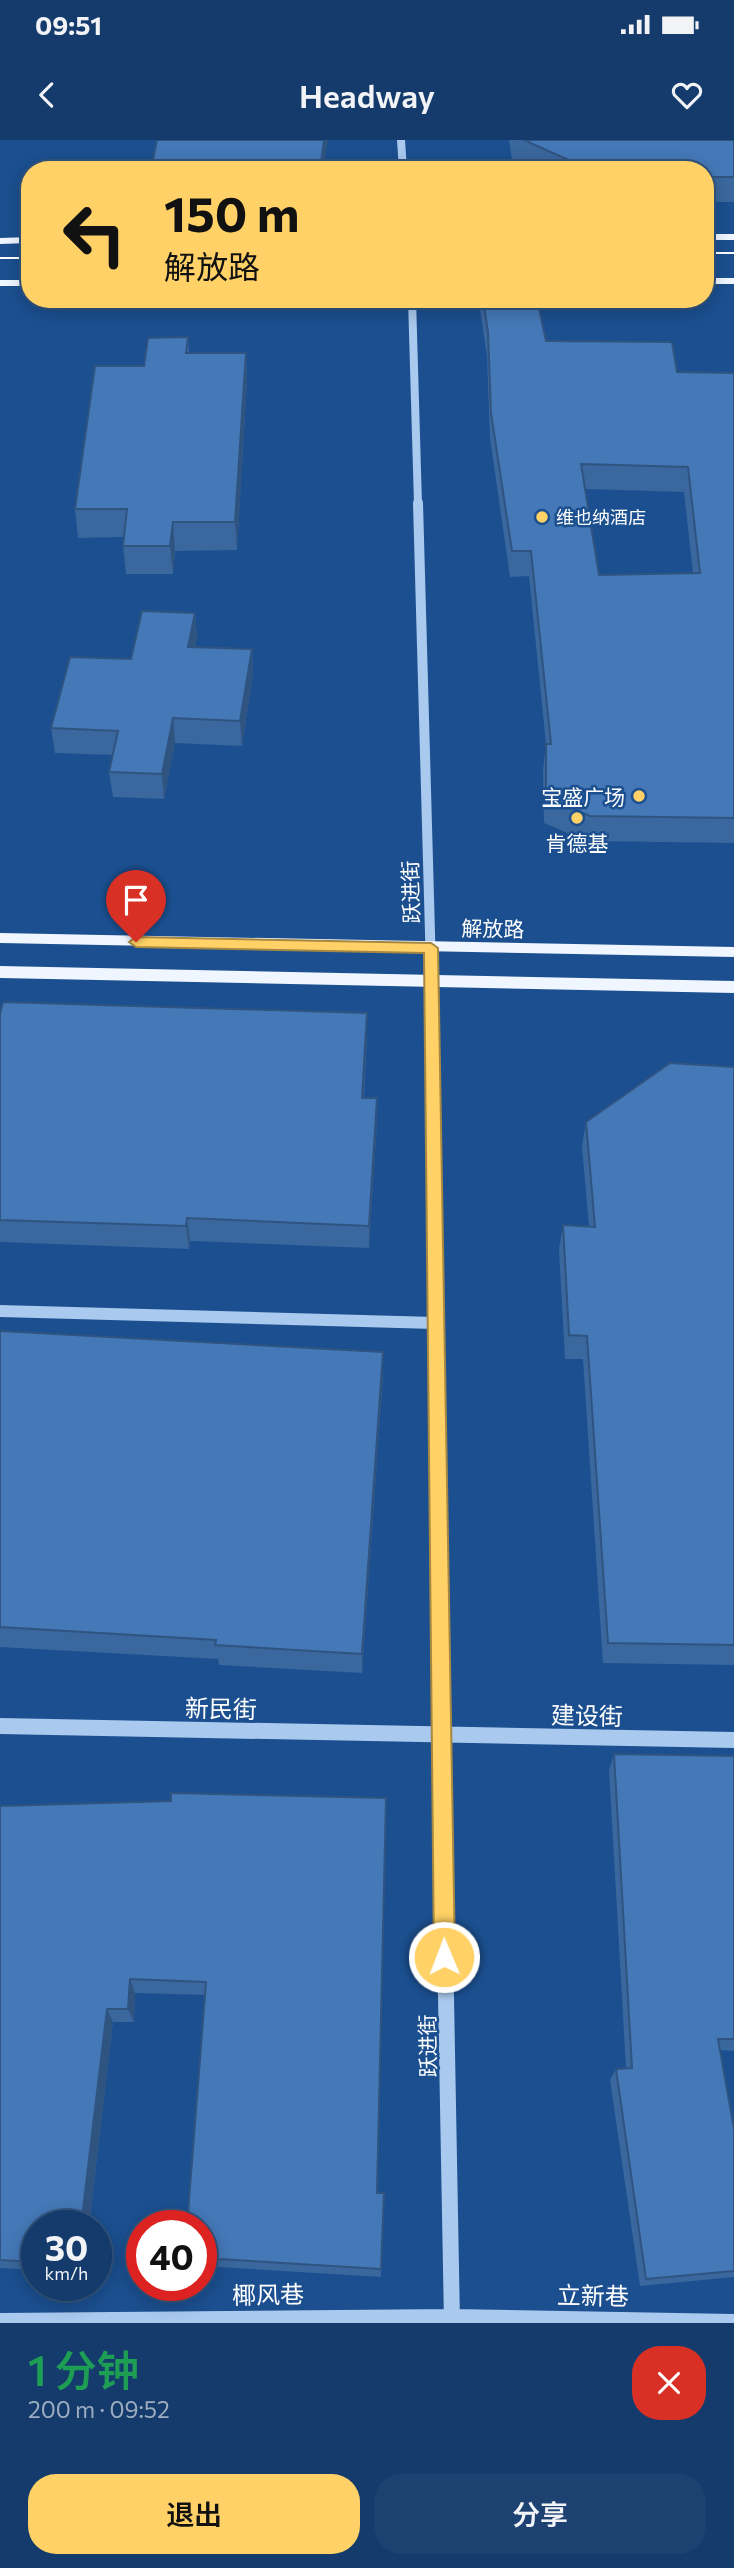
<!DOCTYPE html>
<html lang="zh">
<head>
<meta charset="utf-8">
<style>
  body { margin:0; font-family:Commissioner,"Noto Sans SC",sans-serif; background:#1d4271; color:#f1f3f6; height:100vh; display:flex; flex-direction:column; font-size:26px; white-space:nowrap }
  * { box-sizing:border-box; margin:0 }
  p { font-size:23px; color:#9dadc1 }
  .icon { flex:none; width:38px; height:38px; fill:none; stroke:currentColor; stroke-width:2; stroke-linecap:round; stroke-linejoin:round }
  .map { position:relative; height:2183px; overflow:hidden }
  .side { display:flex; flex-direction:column; background:#143b6b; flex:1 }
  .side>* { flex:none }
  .hud { position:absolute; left:21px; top:21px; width:693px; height:147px; border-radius:28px; box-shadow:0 4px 18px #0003,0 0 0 2px #33557e; background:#ffd166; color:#111; overflow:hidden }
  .speed { position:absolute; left:21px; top:2070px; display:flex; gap:14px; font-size:35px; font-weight:700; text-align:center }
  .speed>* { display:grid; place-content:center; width:91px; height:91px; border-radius:50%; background:#143b6b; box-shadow:0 4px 18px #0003,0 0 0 2px #33557e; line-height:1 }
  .speed small { font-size:18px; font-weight:400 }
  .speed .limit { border:10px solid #d22; background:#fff; color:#111 }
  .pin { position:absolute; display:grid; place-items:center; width:60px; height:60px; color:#fff; margin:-72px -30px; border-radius:50% 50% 50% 0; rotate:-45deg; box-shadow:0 0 7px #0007 }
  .pin .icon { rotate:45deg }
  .me { position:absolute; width:77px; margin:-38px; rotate:359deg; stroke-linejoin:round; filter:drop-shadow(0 0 5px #0008) }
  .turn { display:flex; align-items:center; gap:24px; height:147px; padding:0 28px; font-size:32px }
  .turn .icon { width:91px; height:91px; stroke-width:2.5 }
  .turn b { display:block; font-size:49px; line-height:60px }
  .round { display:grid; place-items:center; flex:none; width:74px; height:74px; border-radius:28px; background:#1d4271 }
  .overview { display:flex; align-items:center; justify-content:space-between; height:119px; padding:0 28px }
  h1 { font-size:42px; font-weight:600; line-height:52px; color:#1e9e55 }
  .cta { display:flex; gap:14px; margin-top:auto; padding:14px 28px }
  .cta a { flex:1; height:80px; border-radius:28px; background:#ffd166; color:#111; font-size:28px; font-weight:600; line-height:80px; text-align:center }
  .cta a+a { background:#1d4271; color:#f1f3f6 }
  .status { display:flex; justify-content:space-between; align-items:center; height:49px; padding:0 35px; background:#143b6b; direction:ltr }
  .status svg { height:19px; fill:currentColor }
  header { display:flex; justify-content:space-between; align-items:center; height:91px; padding:0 28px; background:#143b6b; font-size:32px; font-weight:600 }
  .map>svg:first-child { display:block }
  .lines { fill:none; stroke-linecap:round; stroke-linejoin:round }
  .minor-far3 { stroke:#a9c9ee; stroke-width:8 }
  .minor-far2 { stroke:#a9c9ee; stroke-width:10 }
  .minor-far1 { stroke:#a9c9ee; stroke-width:12 }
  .minor { stroke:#a9c9ee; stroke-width:16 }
  .major { fill:#f0f6ff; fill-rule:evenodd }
  .tram { stroke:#fff; stroke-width:2 }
  .wall { fill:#3a679d; fill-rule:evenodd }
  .shaded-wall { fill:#305480 }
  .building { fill:#4478b7; stroke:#305480; stroke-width:2; fill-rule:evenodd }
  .route { fill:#ffd166; stroke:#a68842; stroke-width:2 }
  .poi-dot { fill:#ffd166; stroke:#1b4f8f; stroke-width:2.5 }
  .labels { text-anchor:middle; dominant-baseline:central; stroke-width:5; stroke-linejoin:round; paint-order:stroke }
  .far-poi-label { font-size:18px; fill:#fff; stroke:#1b4f8f; text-anchor:start }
  .poi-label { font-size:21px; fill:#fff; stroke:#1b4f8f; text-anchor:end }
  .street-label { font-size:21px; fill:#fff; stroke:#1b4f8f }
  .near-street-label { font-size:24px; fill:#fff; stroke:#1b4f8f }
</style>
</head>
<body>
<div class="status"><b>09:51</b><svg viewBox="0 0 49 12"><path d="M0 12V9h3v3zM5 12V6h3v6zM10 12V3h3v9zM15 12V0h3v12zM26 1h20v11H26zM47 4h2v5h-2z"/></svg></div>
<header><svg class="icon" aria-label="back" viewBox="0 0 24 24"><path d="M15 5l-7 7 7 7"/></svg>Headway<svg class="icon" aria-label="heart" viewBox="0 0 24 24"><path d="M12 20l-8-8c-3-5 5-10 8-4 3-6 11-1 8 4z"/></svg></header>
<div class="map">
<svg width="734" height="2183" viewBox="0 0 734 2183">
  <rect width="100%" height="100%" fill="#1b4f8f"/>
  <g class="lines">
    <path class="minor-far3" d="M401,0L403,30
      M412,159L418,364"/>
    <path class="minor-far2" d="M418,363L431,829"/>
    <path class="minor-far1" d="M431,827L438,1424
      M0,1171L435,1183"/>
    <path class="minor" d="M438,1422L452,2183
      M0,1586L734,1600
      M0,2181L452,2177L734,2182"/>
    <path class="major" d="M705,94H734V100H705Z
      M30,97V103L0,104V98Z
      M705,138H734V144H705Z
      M0,140H30V146H0Z
      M0,793L734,807V817L0,803Z
      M0,826L734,841V853L0,838Z"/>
    <path class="tram" d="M705,113H734
      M0,118H30"/>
  </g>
  <path class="wall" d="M509,0H734V62H705V30H533L512,20Z
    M480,159H537L546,201L677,232L734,233V703L586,701L544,683L543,630L546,604L529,436L510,437L490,298L487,216L480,170ZM585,349L684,352L693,433L599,435Z
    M188,197L189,213H246L247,240L237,410L175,411L173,434H126L123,406L124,397L78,398L75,369L144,226Z
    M195,473L197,498L195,507L252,509L253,534L242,606L175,603L164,659L113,657L109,632L113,615L55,613L51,588L131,519Z
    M0,874L367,896L364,958L377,982L369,1108L190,1101L189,1109L0,1102Z
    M734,927V1525L603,1523L583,1219H565L559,1109L563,1085L589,1087L582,1006L586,982Z
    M0,1191L383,1235L362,1533L219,1525L218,1519L0,1507Z
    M614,1614L734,1616V1911L720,1910L734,1989V2137L640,2146L610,1940L616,1929L626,1928L609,1630Z
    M171,1661L377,2053H384L381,2137L201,2126L205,1855L135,1853L134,1882H113L89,2086H37V2130L0,2128V1666Z"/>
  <path class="shaded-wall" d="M324,0H328L323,30H320Z
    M246,213L247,240L237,410L235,382Z
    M173,382L175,411L173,434L170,406Z
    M195,473L197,498L190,532L188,507Z
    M252,509L253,534L242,606L240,581Z
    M173,578L175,603L164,659L162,634Z
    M367,873V896L362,981V958Z
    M377,958V982L369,1108V1086Z
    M187,1078L190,1101L189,1109L186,1086Z
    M383,1212V1235L362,1533V1514Z
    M130,1839L135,1853L134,1882L128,1869Z
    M107,1869L113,1882L89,2086H81Z"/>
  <path class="building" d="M157,0H324L320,30H151Z
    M524,0H734V37H705V30H591Z
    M483,159H537L546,201L672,202L677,232L734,233V678L590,676L546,657V604H551L531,411H512L491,273L488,192ZM581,324L688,327L700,433L599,435Z
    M188,197L186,213H246L235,382H173L170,406H123L127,369H75L95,226H144L148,198Z
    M142,471L195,473L188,507L252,509L240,581L173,578L162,634L109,632L118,591L51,588L70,517L131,519Z
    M3,862L367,873L362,958H377L369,1086L187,1078L186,1086L0,1080V874Z
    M670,923L734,927V1505L608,1503L587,1196L569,1195L563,1085L595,1087L586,982Z
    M0,1191L383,1212L362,1514L215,1505L216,1500L0,1487Z
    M614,1614L734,1616V1899H718L734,1989V2131L646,2139L616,1929L632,1928Z
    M171,1653L386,1658L377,2053H384L381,2129L201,2118V2086H187L206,1842L130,1839L128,1869H107L81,2086H37V2122L0,2120V1666L171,1661Z"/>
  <path class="route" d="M136,797L431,803L438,808L455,1817L452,1824L444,1827L437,1824L434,1817L424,813L136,807L129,802Z"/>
  <g class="poi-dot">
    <circle cx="542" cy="377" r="7"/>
    <circle cx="639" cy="656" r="7"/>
    <circle cx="577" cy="678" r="7"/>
  </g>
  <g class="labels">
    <g class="far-poi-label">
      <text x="556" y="377">维也纳酒店</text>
    </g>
    <g class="poi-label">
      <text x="625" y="656">宝盛广场</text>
      <text x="577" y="702" text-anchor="middle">肯德基</text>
    </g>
    <g class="street-label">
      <text transform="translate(410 752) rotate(-92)">跃进街</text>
      <text transform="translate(493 788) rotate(1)">解放路</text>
      <text transform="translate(427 1906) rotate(-91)">跃进街</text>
    </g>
    <g class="near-street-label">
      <text transform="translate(221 1568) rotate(1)">新民街</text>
      <text transform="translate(587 1575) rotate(1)">建设街</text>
      <text transform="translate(268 2154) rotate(-1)">椰风巷</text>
      <text transform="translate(593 2155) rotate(1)">立新巷</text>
    </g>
  </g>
</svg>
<div class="speed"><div>30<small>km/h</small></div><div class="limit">40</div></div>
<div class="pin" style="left:136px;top:802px;background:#d93025"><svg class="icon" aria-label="arrive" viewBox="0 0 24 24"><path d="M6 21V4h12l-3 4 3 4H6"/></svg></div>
<svg class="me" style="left:444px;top:1817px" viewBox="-20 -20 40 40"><circle r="17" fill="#ffd166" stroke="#fff" stroke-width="3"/><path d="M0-11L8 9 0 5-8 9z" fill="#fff"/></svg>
<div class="hud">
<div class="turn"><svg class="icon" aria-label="left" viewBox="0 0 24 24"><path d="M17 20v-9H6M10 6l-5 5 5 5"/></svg><div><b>150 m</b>解放路</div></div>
</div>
</div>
<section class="side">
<div class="overview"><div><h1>1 分钟</h1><p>200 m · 09:52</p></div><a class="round" style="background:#d93025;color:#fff"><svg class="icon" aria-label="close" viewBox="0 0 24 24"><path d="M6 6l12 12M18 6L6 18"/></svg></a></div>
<div class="cta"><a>退出</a><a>分享</a></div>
</section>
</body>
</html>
